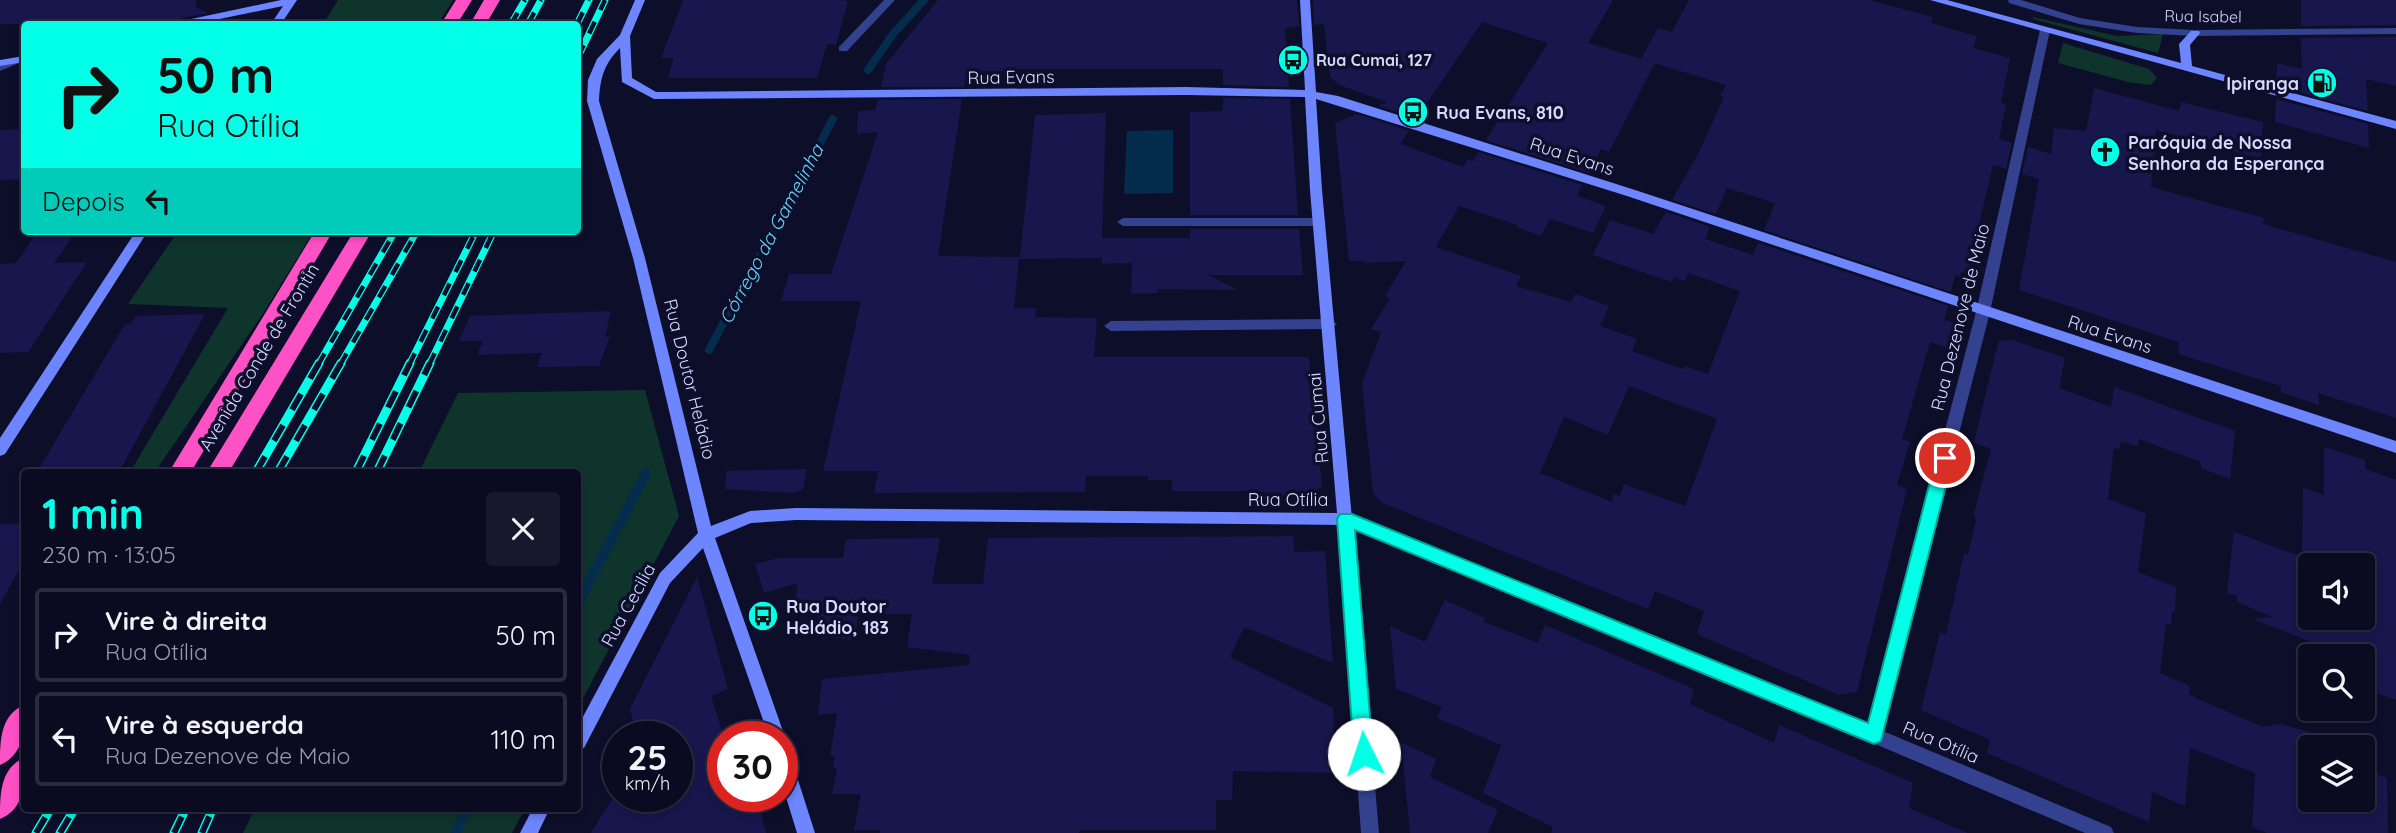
<!DOCTYPE html>
<html lang="pt">
<head>
<meta charset="utf-8">
<style>
  body { margin:0; font-family:Quicksand,sans-serif; background:#18182d; color:#f1f3f6; height:100vh; display:flex; flex-direction:column; font-size:26px; white-space:nowrap }
  * { box-sizing:border-box; margin:0 }
  p { font-size:23px; color:#999aa5 }
  .icon { flex:none; width:38px; height:38px; fill:none; stroke:currentColor; stroke-width:2; stroke-linecap:round; stroke-linejoin:round }
  .map { position:relative; flex:1; overflow:hidden }
  .drawer { position:absolute; left:21px; top:469px; width:560px; height:343px; display:flex; flex-direction:column; background:#0a0a20; border-radius:7px; box-shadow:0 4px 10px #0003,0 0 0 2px #2a2b3e }
  .drawer>* { flex:none }
  .hud { position:absolute; left:21px; top:21px; width:560px; height:214px; border-radius:7px; box-shadow:0 4px 10px #0003,0 0 0 2px #2a2b3e; background:#02ffe8; color:#111; overflow:hidden }
  .buttons { position:absolute; left:2298px; top:553px; display:grid; gap:14px }
  .buttons a { display:grid; place-items:center; width:77px; height:77px; border-radius:7px; background:#0a0a20; box-shadow:0 4px 10px #0003,0 0 0 2px #2a2b3e; font-size:35px }
  .speed { position:absolute; left:602px; top:721px; display:flex; gap:14px; font-size:35px; font-weight:700; text-align:center }
  .speed>* { display:grid; place-content:center; width:91px; height:91px; border-radius:50%; background:#0a0a20; box-shadow:0 4px 10px #0003,0 0 0 2px #2a2b3e; line-height:1 }
  .speed small { font-size:18px; font-weight:400 }
  .speed .limit { border:10px solid #d22; background:#fff; color:#111 }
  .pin { position:absolute; display:grid; place-items:center; width:60px; height:60px; color:#fff; margin:-30px; border:4px solid #fff; border-radius:50%; box-shadow:0 2px 7px #0007 }
  .me { position:absolute; width:77px; margin:-38px; rotate:356deg; stroke-linejoin:round; filter:drop-shadow(0 0 5px #0008) }
  .turn { display:flex; align-items:center; gap:24px; height:147px; padding:0 21px; font-size:32px }
  .turn .icon { width:91px; height:91px; stroke-width:2.5 }
  .turn b { display:block; font-size:49px; line-height:60px }
  .then { display:flex; align-items:center; height:66px; padding:0 21px; background:#0003; gap:14px; font-size:26px }
  .round { display:grid; place-items:center; flex:none; width:74px; height:74px; border-radius:7px; background:#18182d }
  .summary { display:flex; align-items:center; justify-content:space-between; height:119px; padding:0 21px }
  h1 { font-size:42px; font-weight:700; line-height:52px; color:#02ffe8 }
  ul { padding:0; list-style:none }
  li { display:flex; align-items:center; gap:21px; height:94px; margin:0 14px 10px; padding:0 7px; border:4px solid #2a2b3e; border-radius:7px }
  li div { flex:1 }
  li b { display:block; font-size:26px }
  li em { font-style:normal }
  .map>svg:first-child { display:block }
  .green { fill:#0f342c }
  .water { fill:#042c4c }
  .lines { fill:none; stroke-linecap:round; stroke-linejoin:round }
  .stream-far1 { stroke:#042c4c; stroke-width:8 }
  .stream { stroke:#042c4c; stroke-width:10 }
  .building { fill:#18174d; fill-rule:evenodd }
  .lane { fill:#33418e; fill-rule:evenodd }
  .street { fill:#33418e; fill-rule:evenodd }
  .secondary { fill:#6d85ff; fill-rule:evenodd }
  .highway { fill:#ff51c6; fill-rule:evenodd }
  .rail-far1-casing { stroke:#02ffe8; stroke-width:7 }
  .rail-casing { stroke:#02ffe8; stroke-width:9 }
  .rail-far1 { stroke:#0d0e2a; stroke-width:4.5; stroke-dasharray:13; stroke-linecap:butt }
  .rail { stroke:#0d0e2a; stroke-width:6; stroke-dasharray:18; stroke-linecap:butt }
  .route { fill:#02ffe8; stroke:#01a697; stroke-width:2 }
  .labels { text-anchor:middle; dominant-baseline:central; stroke-width:7; stroke-linejoin:round; paint-order:stroke }
  .far-street-label { font-size:16px; fill:#d6d9ff; stroke:#0d0e2a }
  .far-poi-label { font-size:16px; font-weight:bold; fill:#d6d9ff; stroke:#0d0e2a; text-anchor:start }
  .street-label { font-size:18px; fill:#d6d9ff; stroke:#0d0e2a }
  .poi-label { font-size:18px; font-weight:bold; fill:#d6d9ff; stroke:#0d0e2a; text-anchor:start }
  .water-label { font-size:19px; font-style:italic; fill:#64d5ff; stroke:#0d0e2a }
</style>
</head>
<body>
<div class="map">
<svg width="2396" height="833" viewBox="0 0 2396 833">
  <rect width="100%" height="100%" fill="#0d0e2a"/>
  <path class="green" d="M338,0H453L438,24H323Z
    M2033,17L2117,36L2163,34L2158,53L2033,19Z
    M2063,43L2149,69L2157,78L2151,85L2128,82L2058,63Z
    M178,231H314L264,312L155,472H130L228,308L128,304Z
    M645,390L679,516L578,708V472H419L458,393Z
    M255,809V808L525,809L512,833H243Z"/>
  <path class="water" d="M1173,130V193L1124,194L1127,131Z"/>
  <g class="lines">
    <path class="stream-far1" d="M868,70L893,34L924,0
      M709,350L833,119"/>
    <path class="stream" d="M578,603L646,473
      M455,833L468,808"/>
  </g>
  <path class="building" d="M0,0H196V7L208,13L181,18L175,24H154L153,20L130,24H0Z
    M683,0H838L848,1L836,45L827,44L817,78H668L674,58H661Z
    M938,0H1297L1299,26L1285,28L1289,87L1223,85V69H1003V71H967L964,87H881L886,64Z
    M1313,0H1613L1588,43L1655,63L1609,152L1601,149L1589,173L1486,140L1548,43L1482,22L1417,118L1378,106L1388,102L1339,85L1330,77L1324,24L1314,25Z
    M1689,0H1869L1933,17L1931,23L1977,36L1973,48L2010,58L2001,102L2006,104L1999,139L2012,143L2006,169L1993,165L1967,274L1961,272L1960,276L1955,275L1951,292L1764,230L1775,203L1727,188L1716,214L1672,200L1700,150L1724,97L1720,96L1726,85L1641,59L1658,28L1672,32Z
    M2301,0H2396V25L2301,26Z
    M2396,37V86L2366,79L2368,111L2276,86L2277,63L2302,69L2301,38Z
    M2094,88L2179,111L2181,102L2263,122L2261,159L2156,130L2151,187L2264,218L2263,224L2396,262V418L2318,393L2319,405L2281,392V386L2178,354L2179,342L2019,290L2039,179L2022,174L2028,147L2051,154L2054,128L2086,131Z
    M1223,98L1290,99L1298,215H1190V112L1223,111Z
    M962,99L938,256L1020,257L1035,115L1106,113L1102,238H1190V229H1299L1303,275H1208L1238,290L1158,289V293L1131,294L1132,263L1102,264V258L1019,259L1014,308H1036L1035,317L1097,318L1094,357H1309L1322,486L1310,496L1274,497V494L1254,491H1172V480H1148V476H1086L1085,492L874,493L878,471H823L861,301H781L789,274H831L878,132L857,134L858,111L875,110L878,100Z
    M2276,99L2368,124L2369,148L2275,122Z
    M1357,114L1409,131L1400,144L1463,167L1468,159L1473,161L1478,152L1582,185L1577,196L1606,206L1593,233L1550,219L1541,236L1517,227L1518,225L1459,206L1436,247L1521,276L1516,286L1571,302L1575,294L1609,306L1600,326L1637,339L1632,351L1683,369L1685,366L1708,374L1740,291L1688,273L1685,281L1674,277L1672,282L1593,255L1610,220L1653,234L1666,212L1710,227L1705,239L1753,255L1758,243L1948,306L1944,320L1955,323L1947,348L1930,342L1902,439L1910,442L1897,485L1907,489L1857,692L1839,695L1697,634L1704,611L1655,591L1648,609L1382,503L1373,493L1362,383L1381,333L1371,329L1390,298L1385,296L1406,261L1364,263L1363,261H1349L1335,123ZM1629,386L1717,419L1685,506L1624,484L1620,496L1614,494L1612,502L1540,473L1564,417L1608,435Z
    M24,129V179L0,180V130Z
    M38,231H76L54,263L87,262L28,352L0,353V264L16,263Z
    M611,311L605,337L610,336L599,366L537,367L542,353L477,355L483,341H459L470,316Z
    M205,314L119,472H37L125,324H131L136,316Z
    M2012,340L2065,358L2059,388L2111,407L2114,387L2235,431L2230,479L2201,468V462L2139,439L2138,447L2121,441L2119,450L2114,448L2108,499L2146,514L2138,572L2176,587L2175,612L2172,611L2171,625L2166,623L2160,673L2190,686L2189,694L2200,700L2263,727L2280,724L2310,732V800H2362V768L2387,778L2388,833H2267L2252,827L2255,773L2190,748L2185,806L2152,792L2149,822L1987,753L1990,740L1921,710L1940,632L1946,635L1964,553L1968,555L1976,520L1974,513L1991,449L1974,443L1995,355L1999,341Z
    M2324,447L2365,460V469L2396,480V700L2362,687V656H2347L2253,619L2273,617L2237,602V596L2227,593L2234,532L2302,557L2303,488L2324,495ZM2310,565H2362V618H2310Z
    M807,469L803,489L795,493L725,489L726,471Z
    M24,523V561L0,604V524Z
    M1293,536L1294,552L1325,551L1333,663L1244,627L1230,657L1333,708L1334,739H1338L1340,773L1233,771L1232,800H1216V830H1079V833H880V830H854L861,794H832L837,768H833L835,756H830L837,713L818,715L822,679L969,665L970,655L907,647L912,614H858L855,640L814,635L818,614L792,615L798,583L764,593L755,564L778,558H843L846,539L940,538L932,584H983L988,538Z
    M697,577L728,689L711,696L723,734V796H757L766,833H591L614,796H677V737H637L630,709Z
    M1445,600L1485,618L1484,622L1538,643L1545,625L1694,689L1690,704L1774,743L1779,725L1913,783L1909,808L1968,833H1551L1553,827L1483,793L1501,745L1437,718L1442,707L1396,689L1390,626L1425,642Z
    M1401,742L1436,759L1430,777L1498,810L1488,833H1410Z"/>
  <g class="lines">
    <path class="lane" d="M884,0H895L847,51H839V47Z"/>
    <path class="street" d="M2008,0H2021L2080,18L2137,27L2195,30L2396,28V34L2195,36L2137,33L2079,24L2009,3Z
      M2045,27L2050,30L1990,312L1883,731L2111,827L2114,833H2085L1868,741L1353,529L1379,833H1361L1338,519L1340,515L1345,513L1868,725L1976,312L2040,30Z
      M15,58L21,61L19,63L0,71V64Z
      M1123,218H1320L1326,222L1320,226H1123L1117,222Z
      M1330,319L1337,324L1330,329L1111,331L1104,326L1111,321Z"/>
    <path class="secondary" d="M281,0H297L281,24H271L283,6L195,24H177L182,21Z
      M635,0H645L630,36L632,78L656,92H669L1186,87L1305,90L1300,0H1310L1316,92L1338,96L1635,190L2396,441V453L1627,196L1316,99L1322,190L1352,519L1350,523L1345,525L796,520L751,523L715,538L785,737L783,743L782,737H769L703,548L670,583L584,748L578,750V726L660,573L698,533L633,258L587,101L588,80L597,59L620,35ZM620,48L622,82L654,99L1186,95L1305,97L1310,190L1337,513L796,508L750,511L711,526L645,258L599,101C600,78 604,64 620,48Z
      M1930,0H1947L2181,63L2179,44L2191,31H2199L2200,33L2190,45L2192,66L2396,121V129Z
      M24,56V62L0,66V60Z
      M136,231H148L5,454L0,456V438Z
      M782,747L788,749L790,755L815,833H797L782,784Z
      M533,808H550L538,833H520Z"/>
    <path class="highway" d="M456,0H472L457,24H441Z
      M484,0H500L486,24H470Z
      M315,231H333L191,472H169Z
      M354,231H372L229,472H207Z
      M24,705C26,728 24,755 0,765C0,742 0,715 24,705Z
      M24,758C26,781 25,809 0,819C0,795 0,768 24,758Z"/>
    <g class="rail-far1-casing">
      <path id="rail-far1" d="M511,24L525,0
        M528,24L541,0
        M577,24L589,0
        M578,57L605,0
        M318,365L395,231
        M340,365L417,231
        M409,365L476,231
        M429,365L494,231"/>
    </g>
    <g class="rail-casing">
      <path id="rail" d="M256,472L319,363
        M278,472L341,363
        M356,472L410,363
        M377,472L430,363
        M36,833L51,808
        M60,833L75,808
        M174,833L186,808
        M202,833L213,808"/>
    </g>
    <use href="#rail-far1" class="rail-far1"/>
    <use href="#rail" class="rail"/>
  </g>
  <path class="route" d="M1945,452L1950,453L1953,458L1881,741L1874,744L1867,741L1355,530L1373,754L1371,761L1364,763L1357,761L1354,754L1337,519L1340,514H1352L1868,723L1936,458L1939,453Z"/>
  <defs>
    <g id="bus-disc" transform="scale(1.575)"><circle r="9.5" fill="#02ffe8" stroke="#0d0e2a"/><path d="M-5-6H5V4H4V6H2V4H-2V6H-4V4H-5ZM-3.5-4V0h7V-4ZM-3.5 1.2v1.5H-2V1.2ZM2 1.2v1.5H3.5V1.2Z" fill="#111"/></g>
    <g id="fuel-disc" transform="scale(1.575)"><circle r="9.5" fill="#02ffe8" stroke="#0d0e2a"/><path d="M-5.5-6h7V0h2V4h1.3V-2.5L3-4.5l.8-.8L6-3V5H2.5V1h-1V6h-7ZM-4.2-4.7v3.2H.2V-4.7Z" fill="#111"/></g>
    <g id="church-disc" transform="scale(1.575)"><circle r="9.5" fill="#02ffe8" stroke="#0d0e2a"/><path d="M-1.2-6h2.4v3.5h3.3v2.4h-3.3V6h-2.4V-.1h-3.3v-2.4h3.3Z" fill="#111"/></g>
  </defs>
  <g fill-rule="evenodd">
    <use href="#bus-disc" x="1293" y="60"/>
    <use href="#fuel-disc" x="2322" y="83"/>
    <use href="#bus-disc" x="1413" y="112"/>
    <use href="#church-disc" x="2105" y="152"/>
    <use href="#bus-disc" x="763" y="616"/>
  </g>
  <g class="labels">
    <g class="far-street-label">
      <text transform="translate(2203 16) rotate(1)">Rua Isabel</text>
    </g>
    <g class="far-poi-label">
      <text x="1316" y="60">Rua Cumai, 127</text>
    </g>
    <g class="street-label">
      <text transform="translate(1011 77) rotate(-1)">Rua Evans</text>
      <text transform="translate(1572 156) rotate(18)">Rua Evans</text>
      <text transform="translate(1960 317) rotate(-76)">Rua Dezenove de Maio</text>
      <text transform="translate(2110 334) rotate(18)">Rua Evans</text>
      <text transform="translate(259 357) rotate(-59)">Avenida Conde de Frontin</text>
      <text transform="translate(690 379) rotate(76)">Rua Doutor Heládio</text>
      <text transform="translate(1318 418) rotate(-95)">Rua Cumai</text>
      <text x="1288" y="499">Rua Otília</text>
      <text transform="translate(628 605) rotate(-61)">Rua Cecilia</text>
      <text transform="translate(1941 742) rotate(23)">Rua Otília</text>
    </g>
    <g class="poi-label">
      <text x="2299" y="83" text-anchor="end">Ipiranga</text>
      <text x="1436" y="112">Rua Evans, 810</text>
      <text x="2128" y="142">Paróquia de Nossa<tspan x="2128" dy="21">Senhora da Esperança</tspan></text>
      <text x="786" y="606">Rua Doutor<tspan x="786" dy="21">Heládio, 183</tspan></text>
    </g>
    <g class="water-label">
      <text transform="translate(771 234) rotate(-62)">Córrego da Gamelinha</text>
    </g>
  </g>
</svg>
<div class="buttons">
<a><svg class="icon" aria-label="sound" viewBox="0 0 24 24"><path d="M4 9h4l5-4v14l-5-4H4zM17 9q2 3 0 6"/></svg></a>
<a><svg class="icon" aria-label="search" viewBox="0 0 24 24"><circle cx="10" cy="10" r="6"/><path d="M15 15l6 6"/></svg></a>
<a><svg class="icon" aria-label="layers" viewBox="0 0 24 24"><path d="M12 4l9 5-9 5-9-5zM3 14l9 5 9-5"/></svg></a>
</div>
<div class="speed"><div>25<small>km/h</small></div><div class="limit">30</div></div>
<div class="pin" style="left:1945px;top:458px;background:#d93025"><svg class="icon" aria-label="arrive" viewBox="0 0 24 24"><path d="M6 21V4h12l-3 4 3 4H6"/></svg></div>
<svg class="me" style="left:1364px;top:754px" viewBox="-20 -20 40 40"><circle r="19" fill="#fff"/><path d="M0-13L10 11 0 6-10 11z" fill="#02ffe8"/></svg>
<div class="hud">
<div class="turn"><svg class="icon" aria-label="right" viewBox="0 0 24 24"><path d="M7 20v-9h11M14 6l5 5-5 5"/></svg><div><b>50 m</b>Rua Otília</div></div>
<div class="then">Depois<svg class="icon" aria-label="left" viewBox="0 0 24 24"><path d="M17 20v-9H6M10 6l-5 5 5 5"/></svg></div>
</div>
<section class="drawer">
<div class="summary"><div><h1>1 min</h1><p>230 m · 13:05</p></div><a class="round"><svg class="icon" aria-label="close" viewBox="0 0 24 24"><path d="M6 6l12 12M18 6L6 18"/></svg></a></div>
<ul>
<li><svg class="icon" aria-label="right" viewBox="0 0 24 24"><path d="M7 20v-9h11M14 6l5 5-5 5"/></svg><div><b>Vire à direita</b><p>Rua Otília</p></div><em>50 m</em></li>
<li><svg class="icon" aria-label="left" viewBox="0 0 24 24"><path d="M17 20v-9H6M10 6l-5 5 5 5"/></svg><div><b>Vire à esquerda</b><p>Rua Dezenove de Maio</p></div><em>110 m</em></li>
</ul>
</section>
</div>
</body>
</html>
